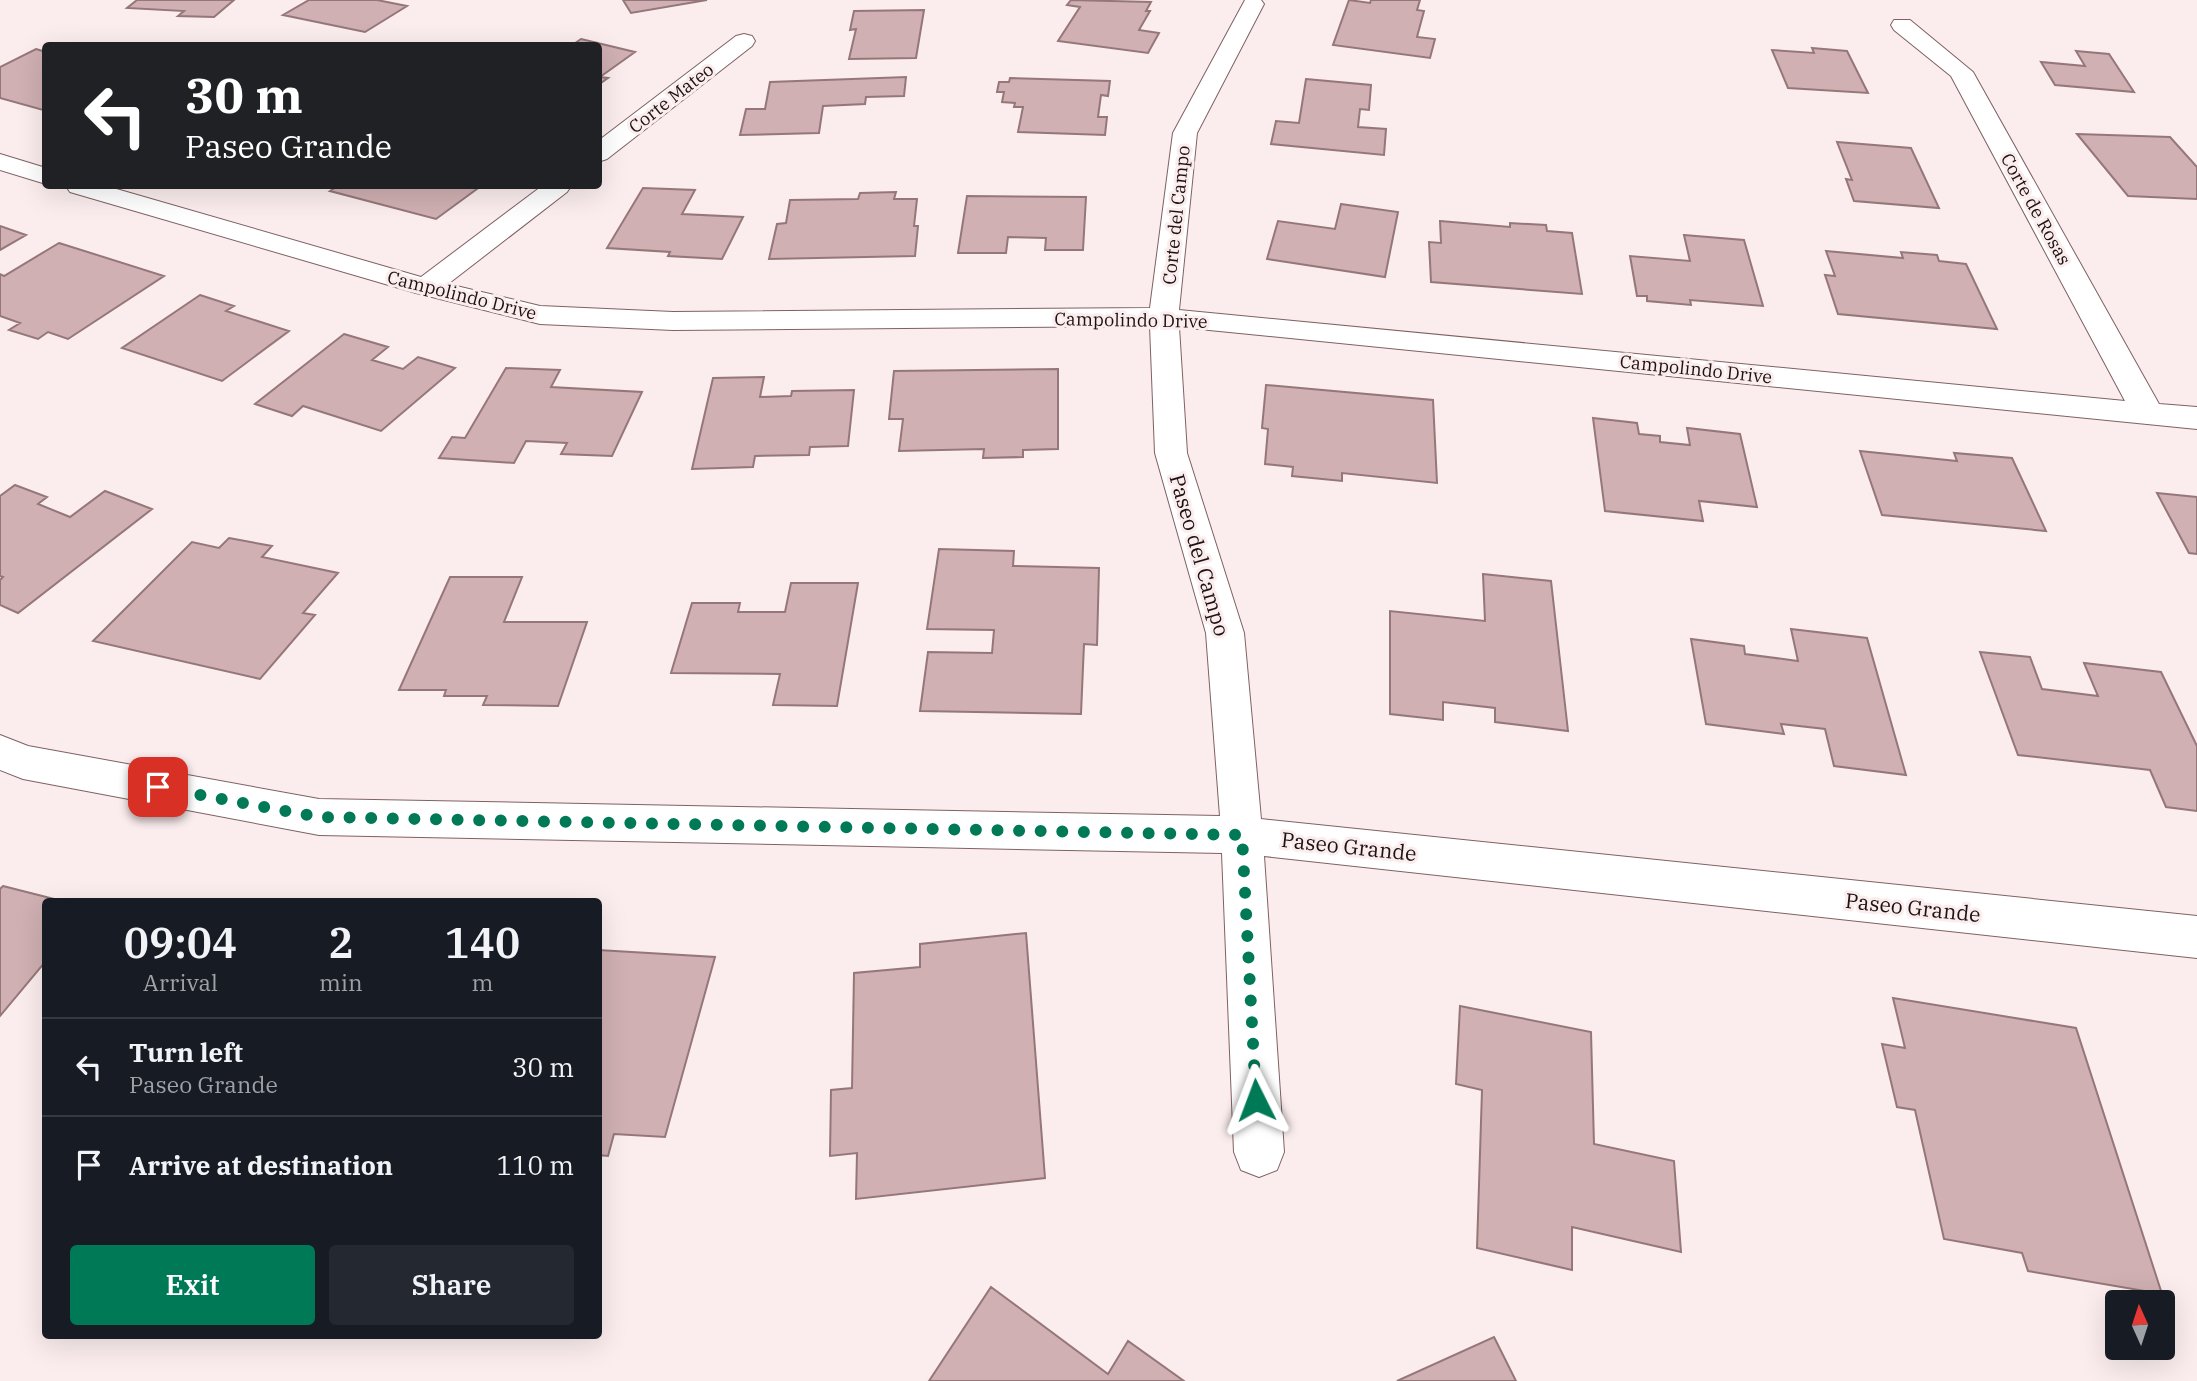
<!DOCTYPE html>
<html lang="en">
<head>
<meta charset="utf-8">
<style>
  body { margin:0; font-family:"IBM Plex Serif",serif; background:#242831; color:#f1f3f6; height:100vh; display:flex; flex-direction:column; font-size:26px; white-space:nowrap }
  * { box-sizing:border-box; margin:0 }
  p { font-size:23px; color:#9ea1a6 }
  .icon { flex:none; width:38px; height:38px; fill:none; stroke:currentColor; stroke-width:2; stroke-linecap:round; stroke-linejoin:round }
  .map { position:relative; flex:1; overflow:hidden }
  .panel { position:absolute; left:42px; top:898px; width:560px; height:441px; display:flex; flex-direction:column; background:#171b24; border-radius:7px; box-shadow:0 7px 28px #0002 }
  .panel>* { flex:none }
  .top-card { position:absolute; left:42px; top:42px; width:560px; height:147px; border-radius:7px; box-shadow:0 7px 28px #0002; background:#202124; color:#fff; overflow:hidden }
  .needle { width:46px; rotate:357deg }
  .buttons { position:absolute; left:2105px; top:1290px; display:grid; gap:14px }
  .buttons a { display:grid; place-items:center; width:70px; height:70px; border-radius:7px; background:#171b24; box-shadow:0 7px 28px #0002; font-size:35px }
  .pin { position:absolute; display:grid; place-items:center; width:60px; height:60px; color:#fff; margin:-30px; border-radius:14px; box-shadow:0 4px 10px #0006 }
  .me { position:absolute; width:77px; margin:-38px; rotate:357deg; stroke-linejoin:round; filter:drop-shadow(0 0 5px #0008) }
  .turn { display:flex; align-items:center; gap:24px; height:147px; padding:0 28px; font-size:32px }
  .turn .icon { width:91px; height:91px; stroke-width:2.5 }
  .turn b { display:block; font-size:49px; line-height:60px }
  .eta { display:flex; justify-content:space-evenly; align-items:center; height:119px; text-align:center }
  .eta b { font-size:42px; font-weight:600; line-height:49px }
  .action { display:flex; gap:14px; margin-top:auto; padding:14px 28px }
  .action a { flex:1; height:80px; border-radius:7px; background:#007957; color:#fff; font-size:28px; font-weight:600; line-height:80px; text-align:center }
  .action a+a { background:#242831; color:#f1f3f6 }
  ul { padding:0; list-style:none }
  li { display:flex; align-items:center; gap:21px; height:98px; padding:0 28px; border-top:2px solid #363941 }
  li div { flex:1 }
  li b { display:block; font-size:26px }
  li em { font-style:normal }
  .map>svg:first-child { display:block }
  .building { fill:#d0b0b2; stroke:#957779; stroke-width:2 }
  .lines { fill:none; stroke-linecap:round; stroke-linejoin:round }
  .minor-casing { stroke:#7f6163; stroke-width:2 }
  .minor { fill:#fff; fill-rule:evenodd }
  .route { stroke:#007957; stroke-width:12; stroke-dasharray:0 21.6 }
  .labels { text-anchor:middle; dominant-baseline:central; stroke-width:6; stroke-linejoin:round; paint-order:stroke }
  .far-street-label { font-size:18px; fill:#1d1212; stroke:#fbeded }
  .street-label { font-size:21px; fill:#1d1212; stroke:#fbeded }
</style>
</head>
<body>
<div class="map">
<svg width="2197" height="1381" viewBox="0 0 2197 1381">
  <rect width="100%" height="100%" fill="#fbeded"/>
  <path class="building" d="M137,0H234L214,17L178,16L184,11L127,8Z
    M309,0H377L407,6L365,32L283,15Z
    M623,0H707L631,13Z
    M1071,0L1151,2L1146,11H1150L1139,30L1159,33L1148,53L1058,41L1080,7L1067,5Z
    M1349,0L1370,3L1371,0H1420L1417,10L1424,11L1417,37L1435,39L1430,58L1333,45Z
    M924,10L916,58L849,59L856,29L850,30L854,11Z
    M581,39L635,52L600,77L608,78L598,85V46H571Z
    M1812,48L1847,51L1868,93L1788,88L1772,50L1814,53Z
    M36,49L46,52V108L43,110L0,98V67Z
    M2076,51L2109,54L2134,92L2055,85L2041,62L2085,66Z
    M906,77L904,96L866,97L865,104L823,106L819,133L740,135L746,109H765L770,82Z
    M1010,78L1110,81L1108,96L1101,95L1098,117H1107L1105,135L1018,132L1023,107H1014L1015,103L1002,102L1004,92H997L999,82H1009Z
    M1306,79L1371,85L1369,110L1360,109L1358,127L1386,129L1384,155L1271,144L1276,121L1299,123Z
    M2077,134L2170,137L2197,167V199L2128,196Z
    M1837,142L1911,148L1939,208L1854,201L1846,179L1852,180Z
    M338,186H481L436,219L330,191Z
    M643,188L695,190L682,214L743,217L722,259L668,256L670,252L607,248Z
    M896,192L894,199H917L914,226H918L915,256L769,259L777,224L786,223L790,200L858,199L860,193Z
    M967,196L1086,197L1083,250H1045L1046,238L1008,237L1006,253H958Z
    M1341,204L1398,212L1385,277L1267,259L1278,221L1335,229Z
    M1440,221L1510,227V223L1546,225L1547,231L1572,233L1582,294L1431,282L1429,242L1441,243Z
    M0,226L26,235L0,250Z
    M1684,235L1744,240L1763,306L1690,300L1691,305L1647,301V296H1637L1630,256L1690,261Z
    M59,243L164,276L68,339L48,332L38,339L9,330L20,323L0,316V274L4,276Z
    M1826,251L1903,258L1901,252L1937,255L1939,261L1966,264L1997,329L1838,314L1825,275L1835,276Z
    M200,295L234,306L226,311L289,331L222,381L122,348Z
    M344,334L388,347L372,360L403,369L418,357L455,368L381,431L303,406L292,416L255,404Z
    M506,368L560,370L551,387L642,392L612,456L561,454L567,443L526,441L514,463L439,458L452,437L465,438Z
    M1058,369V449L1023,450V457L983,458L984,449L899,451L903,419H889L894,371Z
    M764,377L760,397L791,396L792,391L854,390L848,446L810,447L809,455L755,456L753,467L692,469L713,378Z
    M1266,385L1433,400L1437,483L1342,473V481L1292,476L1293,467L1265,464L1268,429L1262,428Z
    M1593,418L1637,423L1639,434L1660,436V442L1690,445L1687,428L1740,434L1757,507L1699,501L1703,521L1605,511Z
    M1860,451L1957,461L1954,453L2012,458L2046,531L1882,515Z
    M15,485L47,497L38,504L70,517L105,491L152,509L18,613L0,605V580L3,577L0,576V496Z
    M2157,493L2197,497V554L2189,553Z
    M229,538L272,546L262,557L338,573L303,613L315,615L260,679L93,641L192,542L219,548Z
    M939,549L1014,551L1013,566L1099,568L1097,645L1084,644L1081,714L920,711L928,652L992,653L994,630L927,629Z
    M1483,574L1551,581L1568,731L1495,722V708L1443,702V720L1390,714V611L1485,621Z
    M450,577H522L504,622H587L558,706L483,705L487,696H444L446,690H399Z
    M791,583H858L837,706L773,705L780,674L671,673L692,603H740L738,612H785Z
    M1791,629L1867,638L1906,775L1834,766L1825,729L1781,724L1784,734L1706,724L1691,639L1744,646L1745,654L1798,661Z
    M1980,652L2030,657L2042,689L2098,696L2084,663L2161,672L2197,746V811L2166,807L2150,770L2018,755Z
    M3,886L62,901H46V961L0,1016V889Z
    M1026,933L1045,1178L856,1199L857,1153L830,1156L831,1090L852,1088L854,973L920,967V944Z
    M598,950L715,957L665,1137L614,1134L608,1156L598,1155Z
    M1893,998L2076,1028L2162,1294L2028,1271L2022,1253L1944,1239L1915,1110L1897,1107L1882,1044L1905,1048Z
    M1460,1006L1591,1032L1594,1144L1674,1161L1681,1252L1572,1227V1270L1477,1248L1482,1090L1456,1084Z
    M991,1287L1108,1374L1128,1341L1184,1381H929Z
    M1494,1337L1516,1381H1397Z"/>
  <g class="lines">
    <g class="minor-casing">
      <path id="minor" d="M1245,0H1261L1264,4L1197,133L1179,310L2125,401L1951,76L1894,30L1891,25L1894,20H1910L1973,72L2159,404L2197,407V429L1179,327L1187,453L1244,633L1261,819L2197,916V958L1264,856L1284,1152L1277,1170L1259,1177L1241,1170L1234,1152L1222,853L319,835L23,779L0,770V735L28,746L319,799L1220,816L1206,633L1155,453L1150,326L673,330L540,324L416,293L70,192L66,186H106L421,277L542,186H571L567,192L448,284L540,306L673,312L1150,308L1173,133Z
        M744,34L752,36L755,41L752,46L607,159L598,162V141L736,36Z
        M0,154L46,168V184L0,170Z"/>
    </g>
    <use href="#minor" class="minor"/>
  </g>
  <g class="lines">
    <path class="route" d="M158,787L318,817L1242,835L1256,1100"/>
  </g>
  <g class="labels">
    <g class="far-street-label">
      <text transform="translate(671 98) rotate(-38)">Corte Mateo</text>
      <text transform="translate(2036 209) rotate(61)">Corte de Rosas</text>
      <text transform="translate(1176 215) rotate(-84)">Corte del Campo</text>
      <text transform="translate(462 295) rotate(14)">Campolindo Drive</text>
      <text transform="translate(1131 320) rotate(1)">Campolindo Drive</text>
      <text transform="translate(1696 369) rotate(6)">Campolindo Drive</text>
    </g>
    <g class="street-label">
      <text transform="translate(1200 555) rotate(74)">Paseo del Campo</text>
      <text transform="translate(1349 846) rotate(6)">Paseo Grande</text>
      <text transform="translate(1913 907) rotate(6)">Paseo Grande</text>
    </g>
  </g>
</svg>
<div class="buttons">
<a><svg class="needle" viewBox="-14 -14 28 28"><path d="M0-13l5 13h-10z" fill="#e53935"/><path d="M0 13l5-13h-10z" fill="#9ea1a6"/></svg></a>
</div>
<div class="pin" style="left:158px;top:787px;background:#d93025"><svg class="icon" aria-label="arrive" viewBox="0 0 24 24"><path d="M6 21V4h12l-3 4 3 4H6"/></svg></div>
<svg class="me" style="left:1256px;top:1100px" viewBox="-20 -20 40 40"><path d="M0-17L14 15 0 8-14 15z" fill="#007957" stroke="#fff" stroke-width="4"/></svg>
<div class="top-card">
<div class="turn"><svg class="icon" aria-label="left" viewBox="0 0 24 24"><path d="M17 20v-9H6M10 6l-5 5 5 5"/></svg><div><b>30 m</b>Paseo Grande</div></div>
</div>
<section class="panel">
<div class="eta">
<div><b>09:04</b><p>Arrival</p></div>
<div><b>2</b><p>min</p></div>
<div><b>140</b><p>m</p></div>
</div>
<ul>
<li><svg class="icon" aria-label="left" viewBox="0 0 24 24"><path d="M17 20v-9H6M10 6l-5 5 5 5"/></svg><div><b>Turn left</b><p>Paseo Grande</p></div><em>30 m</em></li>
<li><svg class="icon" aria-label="arrive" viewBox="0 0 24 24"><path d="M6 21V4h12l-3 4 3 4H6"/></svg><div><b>Arrive at destination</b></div><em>110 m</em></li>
</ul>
<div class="action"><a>Exit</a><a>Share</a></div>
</section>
</div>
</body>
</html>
